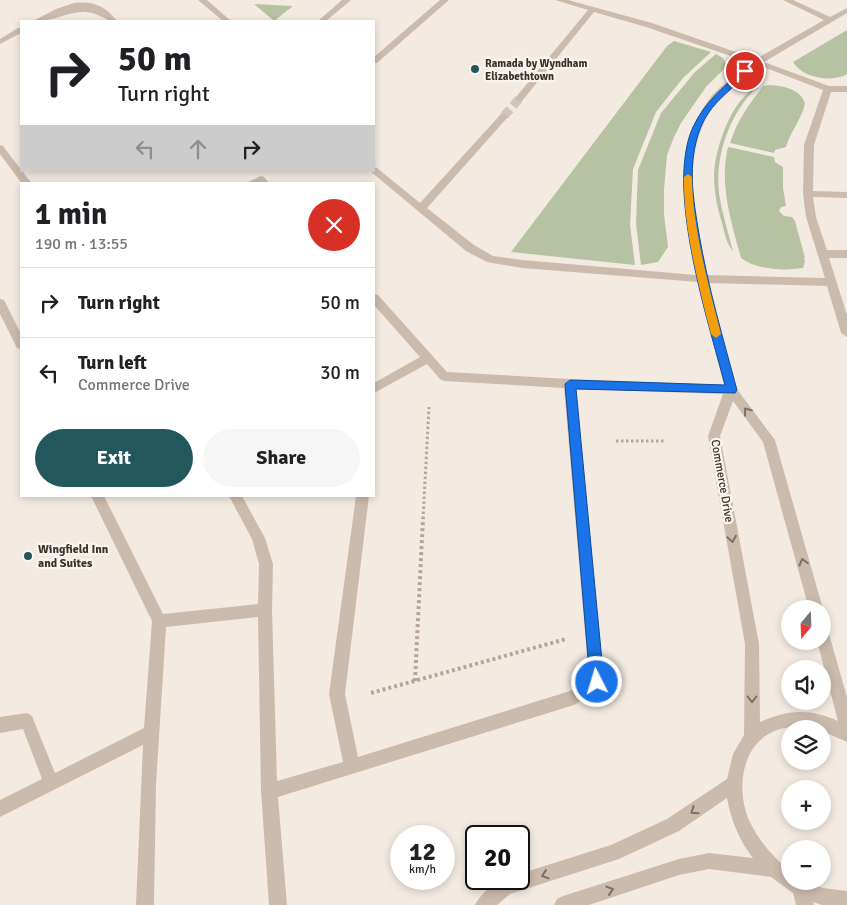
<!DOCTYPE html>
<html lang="en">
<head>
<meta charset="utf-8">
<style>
  body { margin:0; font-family:Signika,sans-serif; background:#f6f6f6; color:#202124; height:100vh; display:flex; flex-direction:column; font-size:19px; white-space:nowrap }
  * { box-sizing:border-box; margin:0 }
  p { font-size:16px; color:#757577 }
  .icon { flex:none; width:28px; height:28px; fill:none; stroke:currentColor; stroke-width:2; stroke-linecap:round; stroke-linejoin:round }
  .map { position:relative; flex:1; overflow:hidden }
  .side { position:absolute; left:20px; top:182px; width:355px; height:315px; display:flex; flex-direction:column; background:#fff; border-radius:0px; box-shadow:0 2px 8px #0003 }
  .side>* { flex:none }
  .hud { position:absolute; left:20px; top:20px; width:355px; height:152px; border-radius:0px; box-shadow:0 2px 8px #0003; background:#fff; color:#202124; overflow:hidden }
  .needle { width:32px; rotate:199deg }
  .buttons { position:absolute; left:781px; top:600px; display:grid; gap:10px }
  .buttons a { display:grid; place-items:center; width:50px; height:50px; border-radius:50%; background:#fff; box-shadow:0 2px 8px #0003; font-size:25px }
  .speed { position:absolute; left:390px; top:825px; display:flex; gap:10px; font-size:25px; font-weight:700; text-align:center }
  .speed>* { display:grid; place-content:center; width:65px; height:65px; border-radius:50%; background:#fff; box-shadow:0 2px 8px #0003; line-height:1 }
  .speed small { font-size:12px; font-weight:400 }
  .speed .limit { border:2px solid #111; border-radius:8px; background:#fff; color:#111 }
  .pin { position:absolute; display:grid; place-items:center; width:42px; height:42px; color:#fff; margin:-21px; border:2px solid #fff; border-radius:50%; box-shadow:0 1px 5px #0007 }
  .me { position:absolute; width:55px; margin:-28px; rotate:355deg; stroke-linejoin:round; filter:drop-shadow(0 0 4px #0008) }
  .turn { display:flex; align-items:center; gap:18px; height:105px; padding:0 15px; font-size:22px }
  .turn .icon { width:65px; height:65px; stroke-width:2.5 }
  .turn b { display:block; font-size:35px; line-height:42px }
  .lanes { display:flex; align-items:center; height:48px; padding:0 15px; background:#0003; justify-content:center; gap:25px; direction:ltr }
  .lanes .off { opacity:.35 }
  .round { display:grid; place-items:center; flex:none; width:52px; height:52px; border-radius:26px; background:#f6f6f6 }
  .summary { display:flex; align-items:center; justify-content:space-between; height:85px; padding:0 15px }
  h1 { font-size:30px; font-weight:800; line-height:38px }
  .cta { display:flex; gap:10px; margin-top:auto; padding:10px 15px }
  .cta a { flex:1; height:58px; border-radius:30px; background:#22575b; color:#fff; font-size:20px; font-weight:800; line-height:58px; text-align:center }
  .cta a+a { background:#f6f6f6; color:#202124 }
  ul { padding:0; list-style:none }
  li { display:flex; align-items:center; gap:15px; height:70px; padding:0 15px; border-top:1px solid #e0e0e0 }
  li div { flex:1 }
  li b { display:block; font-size:19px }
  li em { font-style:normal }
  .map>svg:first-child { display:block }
  .green { fill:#b7c2a2 }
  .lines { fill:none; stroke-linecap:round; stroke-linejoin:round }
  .minor-tunnel { stroke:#cec6be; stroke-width:9; stroke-dasharray:9 4.5; stroke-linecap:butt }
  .path-far1 { stroke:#b7a598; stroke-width:3; stroke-dasharray:2.5 2.5; stroke-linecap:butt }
  .path { stroke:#b7a598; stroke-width:4; stroke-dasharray:3 3; stroke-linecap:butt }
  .minor { fill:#cbbbad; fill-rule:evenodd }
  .oneway { stroke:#7b6f66 }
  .route { fill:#1a73e8; stroke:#114b97 }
  .slow { fill:#f59e0b }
  .poi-dot { fill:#22575b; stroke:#faf5ee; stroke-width:2 }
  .labels { text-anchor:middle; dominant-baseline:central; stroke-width:4.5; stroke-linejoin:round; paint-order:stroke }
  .far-poi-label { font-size:11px; font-weight:bold; fill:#3a302c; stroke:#faf5ee; text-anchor:start }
  .street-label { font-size:12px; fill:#3a302c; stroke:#faf5ee }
  .poi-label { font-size:12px; font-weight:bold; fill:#3a302c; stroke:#faf5ee; text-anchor:start }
</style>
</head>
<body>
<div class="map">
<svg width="847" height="905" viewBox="0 0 847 905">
  <rect width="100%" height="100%" fill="#f3ebe2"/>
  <path class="green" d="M254,4L293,6L274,21Z
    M847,30V74C832,83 802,78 793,62Z
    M674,41L711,52L683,78L656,112L633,169L630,225L635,265L511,252L667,46Z
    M716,54L723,58L727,66L706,87L681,123L674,137L667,155L664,190V214L668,247L658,262L641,265L636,224L638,170L661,113L695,72Z
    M770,85C784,86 800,89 805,103C803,117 790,132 786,147L775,150L774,153L730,143C738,119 748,106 763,86Z
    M757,87C729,114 715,156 719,194C722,213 728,232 733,251C726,243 725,234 722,223C717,207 714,191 714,174C715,148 732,98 757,87Z
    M728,147L774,157L775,162L783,167V188L786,206L781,207L779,211L784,216L792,217L795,221L805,258H804L805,262L803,268C784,271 757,270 741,258C731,221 719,185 728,147Z"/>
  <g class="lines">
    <path class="minor-tunnel" d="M504,116L519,99"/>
    <path class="path-far1" d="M616,441H665
      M423,519L429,407"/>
    <path class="path" d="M415,681L423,518
      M371,693L566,639"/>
    <path class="minor" d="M198,0H207L231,21H223Z
      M342,0H351L326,21H318Z
      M440,0H449L377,63H374V57Z
      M555,0H568L652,23L756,59L824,20L783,0H793L830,17L847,8V13L764,62L829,86H847V92H831L814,145L813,191L847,192V198L813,197L816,217L827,250H847V258H829L847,315V337L841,333L827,286L708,283L736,388L775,440L823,609H809L763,442L733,401L720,436L759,644L760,722C788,710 809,708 838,721L817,641H822V627L827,629L829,634L847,697V742L822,731V729C809,729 794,725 780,729C742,740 735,788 749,820C758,840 773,857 790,871V881H806L823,888L847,891V905H822L813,902L814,905H796L793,893L771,877L709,869L679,875L589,905H554L557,899L563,896L679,859L709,853L753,858C739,840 731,820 727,798L679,831L619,859L510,894L497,905H475C479,896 493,883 502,880C507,878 513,879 519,879V874L611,845L667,819L727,779L733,754L744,735L745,644L708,436L723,394L576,389L604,682L602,687L574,705L278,797L287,905H269L261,791L258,617L166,627L156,784L154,905H136L143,745L0,817V800L42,779L23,729L0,733V717L27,713L32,716L55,773L144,728L152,621L91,496H104L163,614L258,604L259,564L252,539L229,496H242L265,538L273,564L272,610L277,781L343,762L329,694L356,496H369L345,694L358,757L570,691L589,678L564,388L444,381L440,379L427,364L374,393V383L420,357L374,305V294L378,295L447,372L570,379L724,385L698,282L522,268L487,262L466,251L370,171H374V167L377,168L420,203L501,114H507V118L427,208L474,245L493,256L522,260L696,275C686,214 668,156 708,101C717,87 738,74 751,63L646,27L594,12L522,101H516V97L588,10ZM758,65L823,90L804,145L803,194L806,217L825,278L707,275C697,217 677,157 715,104C724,90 746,76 758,65Z
      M74,3C94,1 105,6 117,21H109C78,0 62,23 33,21L56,9Z
      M18,28H21V33L0,44V39Z
      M0,145L3,146L32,184H22L0,154Z
      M261,176L264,177L270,184H244Z
      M0,299L4,300L21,334V349L17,348L0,314Z"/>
  </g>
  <defs><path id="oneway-chevron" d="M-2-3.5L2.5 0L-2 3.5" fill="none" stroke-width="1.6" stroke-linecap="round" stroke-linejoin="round" transform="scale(1.25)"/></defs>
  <g class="oneway">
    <use href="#oneway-chevron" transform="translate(747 411) rotate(-127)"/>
    <use href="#oneway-chevron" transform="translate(732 539) rotate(80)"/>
    <use href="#oneway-chevron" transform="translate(803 562) rotate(-105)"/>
    <use href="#oneway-chevron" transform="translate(752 699) rotate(90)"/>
    <use href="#oneway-chevron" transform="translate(694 811) rotate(146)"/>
    <use href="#oneway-chevron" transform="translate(545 875) rotate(162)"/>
    <use href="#oneway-chevron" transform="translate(610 890) rotate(-18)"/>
  </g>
  <path class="route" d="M743,70L749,71C731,92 711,101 700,129C687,164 693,198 699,234C708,287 723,338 737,390L735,393L576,389L604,682L602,687L597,689L592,687L590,682L565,384L570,380L725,385C708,321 665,188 693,127C705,102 722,88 743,70Z"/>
  <path class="slow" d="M688,174L692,177C692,226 709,287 721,334L716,338L711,334C699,287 683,226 684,177Z"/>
  <g class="poi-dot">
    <circle cx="475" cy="69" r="5"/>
    <circle cx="28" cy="556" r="5"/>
  </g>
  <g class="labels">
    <g class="far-poi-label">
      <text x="485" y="63">Ramada by Wyndham<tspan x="485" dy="13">Elizabethtown</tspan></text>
    </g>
    <g class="street-label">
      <text transform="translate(722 481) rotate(80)">Commerce Drive</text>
    </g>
    <g class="poi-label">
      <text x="38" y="549">Wingfield Inn<tspan x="38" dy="14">and Suites</tspan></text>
    </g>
  </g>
</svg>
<div class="buttons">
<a><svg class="needle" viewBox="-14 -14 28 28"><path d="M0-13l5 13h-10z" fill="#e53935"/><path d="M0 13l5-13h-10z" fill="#757577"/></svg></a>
<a><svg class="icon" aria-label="sound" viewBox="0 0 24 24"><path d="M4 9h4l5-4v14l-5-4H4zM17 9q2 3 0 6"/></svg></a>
<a><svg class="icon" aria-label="layers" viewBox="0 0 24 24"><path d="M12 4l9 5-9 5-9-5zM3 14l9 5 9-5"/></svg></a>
<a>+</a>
<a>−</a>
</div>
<div class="speed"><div>12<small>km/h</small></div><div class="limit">20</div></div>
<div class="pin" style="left:745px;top:71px;background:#d93025"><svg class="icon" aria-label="arrive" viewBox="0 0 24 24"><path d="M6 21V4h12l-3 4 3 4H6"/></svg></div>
<svg class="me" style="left:597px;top:682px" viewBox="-20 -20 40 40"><circle r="17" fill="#1a73e8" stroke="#fff" stroke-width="3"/><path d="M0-11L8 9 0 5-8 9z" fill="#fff"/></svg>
<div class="hud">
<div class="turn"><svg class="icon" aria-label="right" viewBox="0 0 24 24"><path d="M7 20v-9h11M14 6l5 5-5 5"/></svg><div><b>50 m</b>Turn right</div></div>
<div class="lanes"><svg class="icon off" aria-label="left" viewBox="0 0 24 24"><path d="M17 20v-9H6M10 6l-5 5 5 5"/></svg><svg class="icon off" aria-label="ahead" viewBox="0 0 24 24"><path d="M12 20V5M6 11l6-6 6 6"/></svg><svg class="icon" aria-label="right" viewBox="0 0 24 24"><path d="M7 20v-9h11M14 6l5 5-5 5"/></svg></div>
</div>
<section class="side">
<div class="summary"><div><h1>1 min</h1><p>190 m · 13:55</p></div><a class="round" style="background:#d93025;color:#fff"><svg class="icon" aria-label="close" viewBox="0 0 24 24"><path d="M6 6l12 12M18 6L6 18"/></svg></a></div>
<ul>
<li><svg class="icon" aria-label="right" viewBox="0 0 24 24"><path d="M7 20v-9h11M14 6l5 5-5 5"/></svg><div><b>Turn right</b></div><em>50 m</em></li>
<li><svg class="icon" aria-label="left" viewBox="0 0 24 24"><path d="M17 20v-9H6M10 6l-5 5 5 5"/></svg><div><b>Turn left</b><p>Commerce Drive</p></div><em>30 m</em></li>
</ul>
<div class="cta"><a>Exit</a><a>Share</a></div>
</section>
</div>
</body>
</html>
